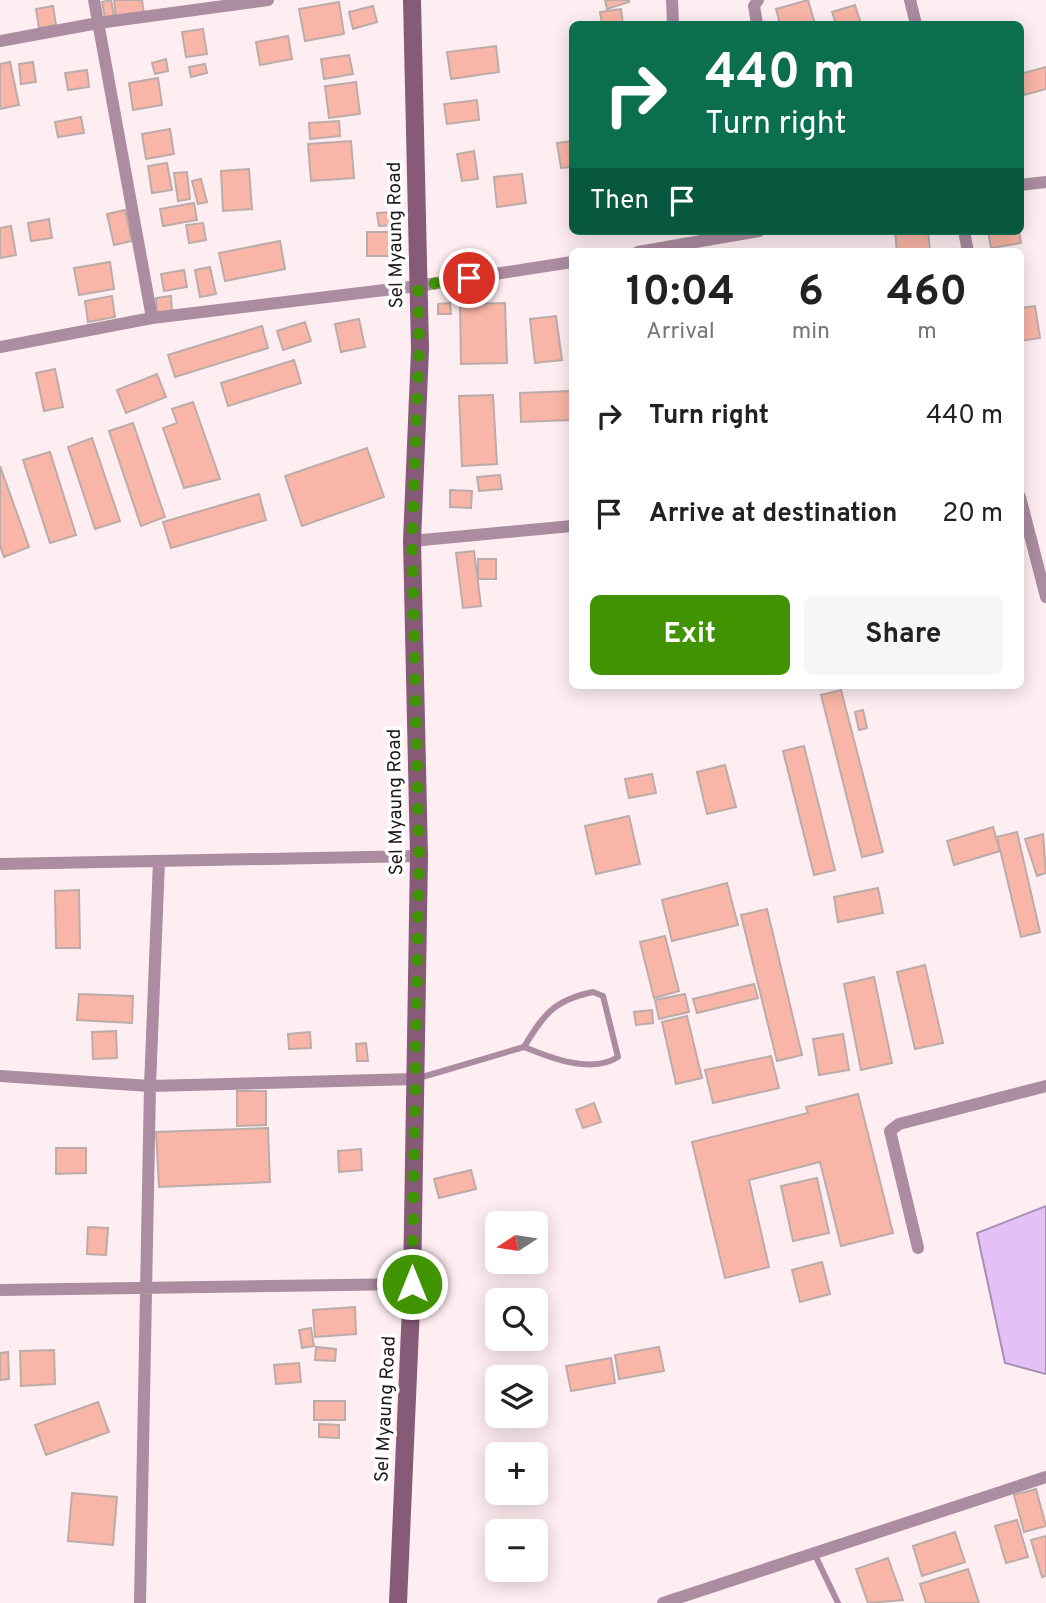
<!DOCTYPE html>
<html lang="en">
<head>
<meta charset="utf-8">
<style>
  body { margin:0; font-family:Overpass,sans-serif; background:#f6f6f6; color:#222; height:100vh; display:flex; flex-direction:column; font-size:26px; white-space:nowrap }
  * { box-sizing:border-box; margin:0 }
  p { font-size:23px; color:#767676 }
  .icon { flex:none; width:38px; height:38px; fill:none; stroke:currentColor; stroke-width:2; stroke-linecap:round; stroke-linejoin:round }
  .map { position:relative; flex:1; overflow:hidden }
  .details { position:absolute; left:569px; top:248px; width:455px; height:441px; display:flex; flex-direction:column; background:#fff; border-radius:10px; box-shadow:0 4px 18px #0003 }
  .details>* { flex:none }
  .banner { position:absolute; left:569px; top:21px; width:455px; height:214px; border-radius:10px; box-shadow:0 4px 18px #0003; background:#0b6e4f; color:#fff; overflow:hidden }
  .needle { width:46px; rotate:258deg }
  .controls { position:absolute; left:485px; top:1211px; display:grid; gap:14px }
  .controls a { display:grid; place-items:center; width:63px; height:63px; border-radius:10px; background:#fff; box-shadow:0 4px 18px #0003; font-size:35px }
  .pin { position:absolute; display:grid; place-items:center; width:60px; height:60px; color:#fff; margin:-30px; border:4px solid #fff; border-radius:50%; box-shadow:0 2px 7px #0007 }
  .me { position:absolute; width:77px; margin:-38px; rotate:0deg; stroke-linejoin:round; filter:drop-shadow(0 0 5px #0008) }
  .turn { display:flex; align-items:center; gap:24px; height:147px; padding:0 21px; font-size:32px }
  .turn .icon { width:91px; height:91px; stroke-width:2.5 }
  .turn b { display:block; font-size:49px; line-height:60px }
  .then { display:flex; align-items:center; height:66px; padding:0 21px; background:#0003; gap:14px; font-size:26px }
  .eta { display:flex; justify-content:space-evenly; align-items:center; height:119px; text-align:center }
  .eta b { font-size:42px; font-weight:700; line-height:49px }
  .button { display:flex; gap:14px; margin-top:auto; padding:14px 21px }
  .button a { flex:1; height:80px; border-radius:10px; background:#409401; color:#fff; font-size:28px; font-weight:700; line-height:80px; text-align:center }
  .button a+a { background:#f6f6f6; color:#222 }
  ul { padding:0; list-style:none }
  li { display:flex; align-items:center; gap:21px; height:98px; padding:0 21px }
  li div { flex:1 }
  li b { display:block; font-size:26px }
  li em { font-style:normal }
  .map>svg:first-child { display:block }
  .water { fill:#e3c0f6; stroke:#a88eb4; stroke-width:2 }
  .building { fill:#f9b5a7; stroke:#bcaca9; stroke-width:2 }
  .lines { fill:none; stroke-linecap:round; stroke-linejoin:round }
  .service { stroke:#ab8ca0; stroke-width:6 }
  .minor { stroke:#ab8ca0; stroke-width:12 }
  .secondary { stroke:#865b78; stroke-width:18 }
  .route { stroke:#409401; stroke-width:12; stroke-dasharray:0 21.6 }
  .labels { text-anchor:middle; dominant-baseline:central; stroke-width:7; stroke-linejoin:round; paint-order:stroke }
  .street-label { font-size:19px; fill:#1e191a; stroke:#fff }
</style>
</head>
<body>
<div class="map">
<svg width="1046" height="1603" viewBox="0 0 1046 1603">
  <rect width="100%" height="100%" fill="#ffeef1"/>
  <path class="water" d="M1046,1206V1374L1005,1363L977,1233Z"/>
  <path class="building" d="M111,0L114,16L105,18L102,2Z
    M114,0H142L144,14L116,17Z
    M605,0H629V2L607,9Z
    M808,0L815,24H780L776,9Z
    M339,2L344,34L305,41L299,9Z
    M855,5L861,24H836L832,12Z
    M53,6L56,25L39,28L36,9Z
    M373,6L377,22L353,29L349,12Z
    M621,9L623,24H602L600,12Z
    M203,29L207,54L186,57L182,32Z
    M288,36L292,59L260,65L256,42Z
    M496,46L499,72L451,79L447,52Z
    M349,55L353,74L324,79L321,59Z
    M166,59L168,71L155,74L152,63Z
    M10,62L19,105L0,109V64Z
    M33,62L36,82L21,84L19,64Z
    M205,64L207,73L191,77L189,67Z
    M1046,67V89L1024,95L1020,74Z
    M87,70L89,87L68,90L65,73Z
    M158,78L162,105L133,110L129,83Z
    M356,82L360,114L329,118L325,86Z
    M477,100L479,120L447,124L444,104Z
    M81,117L84,133L58,137L55,122Z
    M339,121L340,136L310,139L309,123Z
    M170,129L174,154L146,159L142,134Z
    M351,141L354,178L311,181L308,144Z
    M572,141V167L561,168L557,143Z
    M474,151L478,179L462,181L457,154Z
    M167,163L172,190L152,193L148,166Z
    M249,169L252,209L223,211L221,171Z
    M187,172L190,199L178,201L174,173Z
    M522,174L526,203L497,207L494,177Z
    M201,179L207,202L198,204L192,181Z
    M194,203L197,220L163,226L160,209Z
    M125,210L132,241L114,245L107,214Z
    M394,212L395,225L379,226L377,213Z
    M49,219L52,238L31,241L28,223Z
    M203,223L206,240L189,243L186,225Z
    M11,226L16,255L0,258V228Z
    M895,231H928L930,252H897Z
    M988,231H1019L1021,243L991,248Z
    M367,232H396V256H367Z
    M280,241L285,269L225,281L219,253Z
    M110,262L114,289L79,295L74,268Z
    M210,267L216,294L200,297L195,270Z
    M184,270L187,287L164,291L161,274Z
    M112,296L115,317L88,322L85,301Z
    M171,296L172,312L157,314L156,298Z
    M450,303L451,314H438V304Z
    M505,303L507,363L461,364L460,304Z
    M1035,306L1040,338L1020,341V308Z
    M556,316L562,360L535,363L530,319Z
    M359,319L365,347L341,352L335,324Z
    M305,322L311,341L283,350L277,331Z
    M262,326L268,348L175,377L168,355Z
    M294,360L301,383L228,406L221,383Z
    M55,369L63,407L44,411L36,373Z
    M157,374L166,397L126,413L117,390Z
    M570,391L571,420L521,422L520,393Z
    M493,395L497,464L462,466L459,396Z
    M193,402L220,479L184,488L163,428L177,423L172,409Z
    M133,423L165,517L141,526L109,431Z
    M92,438L120,521L95,529L68,447Z
    M367,448L384,497L302,526L285,476Z
    M50,452L76,535L50,543L23,460Z
    M0,466L29,547L4,557L0,546Z
    M500,475L502,489L479,491L477,477Z
    M450,490L472,491L471,508L450,507Z
    M259,494L266,520L171,548L163,522Z
    M474,551L481,606L463,608L456,553Z
    M478,559H496V579H478Z
    M841,690L883,852L862,857L821,695Z
    M863,710L867,728L859,730L855,712Z
    M804,746L835,870L814,875L783,751Z
    M725,765L736,807L707,814L697,772Z
    M652,774L656,793L629,798L625,779Z
    M629,816L640,864L596,874L585,826Z
    M993,827L1000,851L954,865L947,841Z
    M1017,832L1040,932L1021,937L997,837Z
    M1043,834L1046,873L1037,876L1025,839Z
    M727,883L738,925L672,941L662,900Z
    M878,888L883,913L838,922L834,897Z
    M79,890L80,948H56L55,891Z
    M767,909L802,1055L777,1061L741,915Z
    M665,936L679,991L654,998L640,942Z
    M925,965L943,1043L915,1049L897,972Z
    M874,977L892,1063L861,1070L844,984Z
    M754,984L758,998L697,1013L693,999Z
    M79,994L133,996L132,1023L77,1020Z
    M685,994L689,1012L659,1019L655,1000Z
    M652,1010L653,1023L636,1025L634,1012Z
    M687,1016L702,1078L676,1084L662,1022Z
    M116,1031L117,1058L93,1059L92,1032Z
    M310,1032L311,1048L289,1049L288,1034Z
    M843,1034L849,1070L819,1075L813,1039Z
    M366,1043L368,1061H357L356,1044Z
    M771,1056L779,1088L713,1103L705,1070Z
    M237,1091H266V1125L237,1126Z
    M858,1094L893,1233L841,1246L820,1162L749,1180L769,1267L725,1278L692,1142L808,1113L806,1107Z
    M594,1103L601,1122L583,1128L576,1110Z
    M268,1128L270,1182L159,1187L156,1132Z
    M56,1148H86V1173L56,1174Z
    M361,1149L362,1170L339,1172L338,1151Z
    M471,1170L476,1189L439,1198L434,1179Z
    M817,1178L829,1233L793,1241L781,1186Z
    M88,1227L108,1228L106,1255L87,1254Z
    M822,1262L830,1294L800,1302L792,1270Z
    M355,1307L356,1334L315,1337L313,1310Z
    M311,1328L314,1346L302,1348L299,1330Z
    M316,1347L336,1349L335,1361L315,1360Z
    M659,1347L664,1371L619,1379L615,1355Z
    M54,1350L55,1384L21,1386L20,1351Z
    M8,1352L9,1379L0,1380V1353Z
    M611,1358L615,1383L571,1391L566,1366Z
    M299,1363L301,1382L276,1384L274,1365Z
    M314,1401H345V1420H314Z
    M98,1402L109,1432L46,1455L35,1425Z
    M319,1424L339,1425V1438L319,1437Z
    M1036,1489L1046,1526L1024,1532L1014,1495Z
    M72,1493L117,1497L113,1545L68,1541Z
    M1017,1520L1028,1557L1006,1563L995,1526Z
    M955,1532L965,1562L922,1576L913,1546Z
    M1046,1536V1576L1042,1577L1031,1540Z
    M888,1558L903,1600L868,1603L856,1569Z
    M968,1569L979,1603H926L920,1584Z"/>
  <g class="lines">
    <path class="service" d="M593,992L603,996L618,1057C591,1074 551,1058 524,1047C544,1014 554,1000 593,992Z
      M419,1078L524,1047
      M815,1555L838,1603"/>
    <path class="minor" d="M94,0L152,318
      M672,0L673,24
      M910,0L916,24
      M757,24L754,6L758,0
      M0,41L98,23L268,0
      M1020,185L1046,182
      M964,231L968,252
      M638,252L759,231
      M0,347L152,318L418,286L572,262
      M1020,497L1046,597
      M412,541L572,526
      M0,864L419,856
      M0,1076L150,1086L414,1079
      M918,1248L890,1131L899,1124L1046,1086
      M0,1290L412,1284
      M140,1603L150,1086L159,861
      M663,1603L1046,1477"/>
    <path class="secondary" d="M398,1603L412,1284L419,856L412,541L420,349L412,0"/>
  </g>
  <g class="lines">
    <path class="route" d="M412,1284L419,856L412,541L419,349L418,286L469,278"/>
  </g>
  <g class="labels">
    <g class="street-label">
      <text transform="translate(396 235) rotate(-91)">Sel Myaung Road</text>
      <text transform="translate(396 802) rotate(-91)">Sel Myaung Road</text>
      <text transform="translate(386 1409) rotate(-87)">Sel Myaung Road</text>
    </g>
  </g>
</svg>
<div class="controls">
<a><svg class="needle" viewBox="-14 -14 28 28"><path d="M0-13l5 13h-10z" fill="#e53935"/><path d="M0 13l5-13h-10z" fill="#767676"/></svg></a>
<a><svg class="icon" aria-label="search" viewBox="0 0 24 24"><circle cx="10" cy="10" r="6"/><path d="M15 15l6 6"/></svg></a>
<a><svg class="icon" aria-label="layers" viewBox="0 0 24 24"><path d="M12 4l9 5-9 5-9-5zM3 14l9 5 9-5"/></svg></a>
<a>+</a>
<a>−</a>
</div>
<div class="pin" style="left:469px;top:278px;background:#d93025"><svg class="icon" aria-label="arrive" viewBox="0 0 24 24"><path d="M6 21V4h12l-3 4 3 4H6"/></svg></div>
<svg class="me" style="left:412px;top:1284px" viewBox="-20 -20 40 40"><circle r="17" fill="#409401" stroke="#fff" stroke-width="3"/><path d="M0-11L8 9 0 5-8 9z" fill="#fff"/></svg>
<div class="banner">
<div class="turn"><svg class="icon" aria-label="right" viewBox="0 0 24 24"><path d="M7 20v-9h11M14 6l5 5-5 5"/></svg><div><b>440 m</b>Turn right</div></div>
<div class="then">Then<svg class="icon" aria-label="arrive" viewBox="0 0 24 24"><path d="M6 21V4h12l-3 4 3 4H6"/></svg></div>
</div>
<section class="details">
<div class="eta">
<div><b>10:04</b><p>Arrival</p></div>
<div><b>6</b><p>min</p></div>
<div><b>460</b><p>m</p></div>
</div>
<ul>
<li><svg class="icon" aria-label="right" viewBox="0 0 24 24"><path d="M7 20v-9h11M14 6l5 5-5 5"/></svg><div><b>Turn right</b></div><em>440 m</em></li>
<li><svg class="icon" aria-label="arrive" viewBox="0 0 24 24"><path d="M6 21V4h12l-3 4 3 4H6"/></svg><div><b>Arrive at destination</b></div><em>20 m</em></li>
</ul>
<div class="button"><a>Exit</a><a>Share</a></div>
</section>
</div>
</body>
</html>
